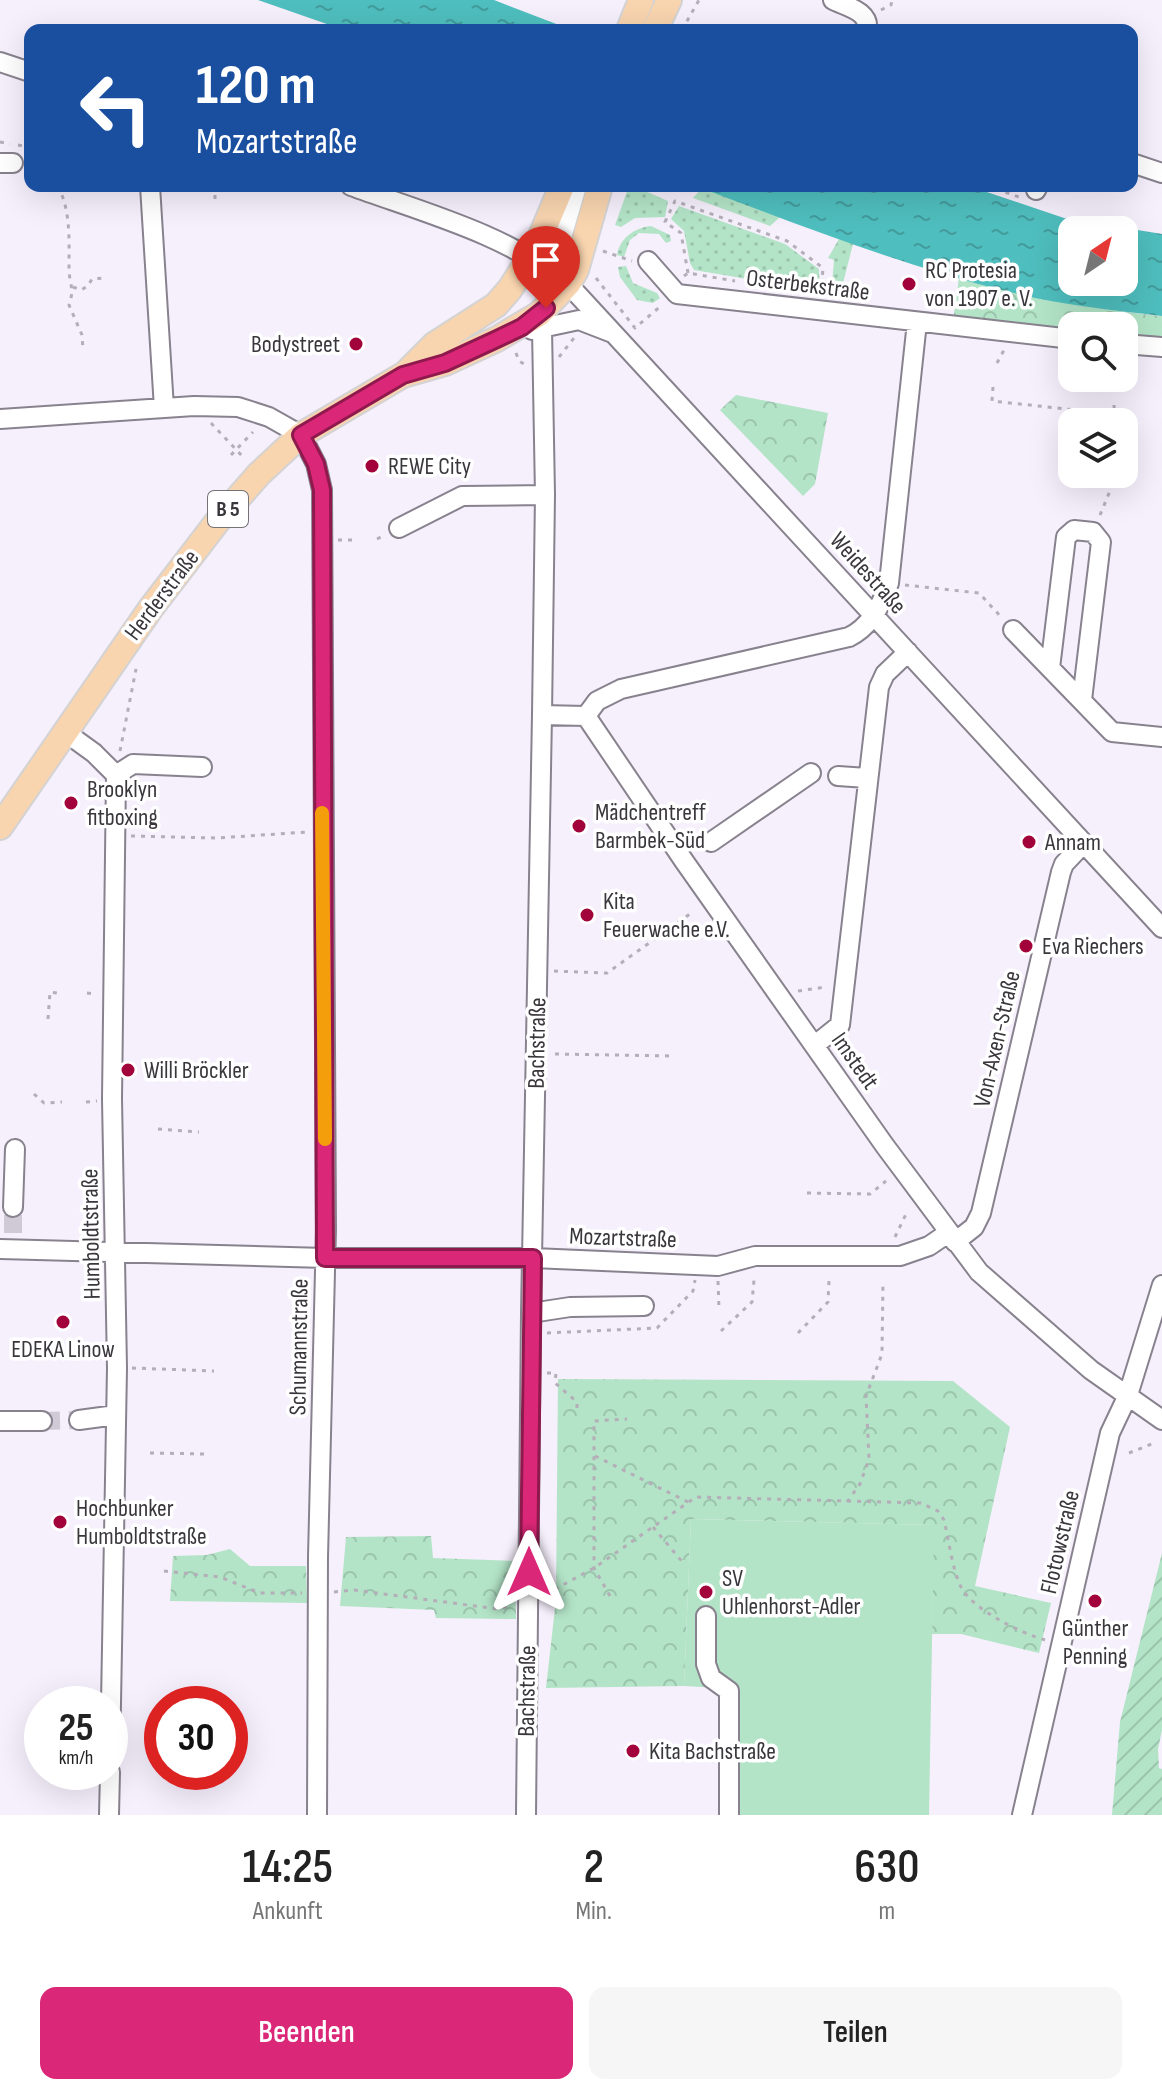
<!DOCTYPE html>
<html lang="de">
<head>
<meta charset="utf-8">
<style>
  body { margin:0; font-family:"Sofia Sans Condensed",sans-serif; background:#f6f6f6; color:#222; height:100vh; display:flex; flex-direction:column; font-size:30px; white-space:nowrap }
  * { box-sizing:border-box; margin:0 }
  p { font-size:26px; color:#767676 }
  .icon { flex:none; width:44px; height:44px; fill:none; stroke:currentColor; stroke-width:2; stroke-linecap:round; stroke-linejoin:round }
  .map { position:relative; height:1815px; overflow:hidden }
  .sheet { display:flex; flex-direction:column; background:#fff; flex:1 }
  .sheet>* { flex:none }
  .guide { position:absolute; left:24px; top:24px; width:1114px; height:168px; border-radius:16px; box-shadow:0 8px 32px #0002; background:#1a4fa0; color:#fff; overflow:hidden }
  .needle { width:52px; rotate:35deg }
  .fabs { position:absolute; left:1058px; top:216px; display:grid; gap:16px }
  .fabs a { display:grid; place-items:center; width:80px; height:80px; border-radius:16px; background:#fff; box-shadow:0 8px 32px #0002; font-size:40px }
  .speed { position:absolute; left:24px; top:1686px; display:flex; gap:16px; font-size:40px; font-weight:700; text-align:center }
  .speed>* { display:grid; place-content:center; width:104px; height:104px; border-radius:50%; background:#fff; box-shadow:0 8px 32px #0002; line-height:1 }
  .speed small { font-size:20px; font-weight:400 }
  .speed .limit { border:12px solid #d22; background:#fff; color:#111 }
  .pin { position:absolute; display:grid; place-items:center; width:68px; height:68px; color:#fff; margin:-82px -34px; border-radius:50% 50% 50% 0; rotate:-45deg; box-shadow:0 0 8px #0007 }
  .pin .icon { rotate:45deg }
  .me { position:absolute; width:88px; margin:-44px; rotate:0deg; stroke-linejoin:round; filter:drop-shadow(0 0 6px #0008) }
  .turn { display:flex; align-items:center; gap:28px; height:168px; padding:0 40px; font-size:36px }
  .turn .icon { width:104px; height:104px; stroke-width:2.5 }
  .turn b { display:block; font-size:56px; line-height:68px }
  .eta { display:flex; justify-content:space-evenly; align-items:center; height:136px; text-align:center }
  .eta b { font-size:48px; font-weight:600; line-height:56px }
  .primary-button { display:flex; gap:16px; margin-top:auto; padding:16px 40px }
  .primary-button a { flex:1; height:92px; border-radius:16px; background:#db2777; color:#fff; font-size:32px; font-weight:600; line-height:92px; text-align:center }
  .primary-button a+a { background:#f6f6f6; color:#222 }
  .map>svg:first-child { display:block }
  .grass { fill:url(#grass-dots) }
  .park { fill:url(#park-crowns) }
  .garden { fill:url(#garden-furrows) }
  .pitch { fill:#b3e4c7 }
  .water { fill:url(#water-ripples); fill-rule:evenodd }
  .lines { fill:none; stroke-linecap:round; stroke-linejoin:round }
  .minor-tunnel { stroke:#d0cad6; stroke-width:18; stroke-dasharray:18 9; stroke-linecap:butt }
  .minor-casing { stroke:#88828e; stroke-width:22 }
  .major-casing { stroke:#d4d3d4; stroke-width:28 }
  .path { stroke:#b4aeb8; stroke-width:3; stroke-dasharray:4 6; stroke-linecap:butt }
  .minor { stroke:#fff; stroke-width:18 }
  .major { stroke:#f8d4af; stroke-width:24 }
  .route-casing { stroke:#8e194d; stroke-width:20 }
  .route { stroke:#db2777; stroke-width:14 }
  .slow { stroke:#f59e0b; stroke-width:14 }
  .poi-dot { fill:#a2033b; stroke:#fff; stroke-width:3 }
  .labels { text-anchor:middle; dominant-baseline:central; stroke-width:7; stroke-linejoin:round; paint-order:stroke }
  .shield { fill:#fff; stroke:#757376; stroke-width:2 }
  .shield-label { font-size:22px; font-weight:bold; fill:#3a373c }
  .poi-label { font-size:24px; fill:#3a373c; stroke:#fff; text-anchor:start }
  .street-label { font-size:24px; fill:#3a373c; stroke:#fff }
</style>
</head>
<body>
<div class="map">
<svg width="1162" height="1815" viewBox="0 0 1162 1815">
  <defs>
    <pattern id="grass-dots" width="8" height="8" patternUnits="userSpaceOnUse" patternTransform="scale(2)"><rect width="8" height="8" fill="#b3e4c7"/><path d="M2 2h.1M6 6h.1" fill="none" stroke="#9bc4ac" stroke-width="1.8" stroke-linecap="round"/></pattern>
    <pattern id="park-crowns" width="20" height="18" patternUnits="userSpaceOnUse" patternTransform="scale(2)"><rect width="20" height="18" fill="#b3e4c7"/><path d="M2 6a3 3 0 1 1 6 0M12 15a3 3 0 1 1 6 0" fill="none" stroke="#9bc4ac"/></pattern>
    <pattern id="garden-furrows" width="10" height="10" patternUnits="userSpaceOnUse" patternTransform="scale(2)"><rect width="10" height="10" fill="#b3e4c7"/><path d="M-1 1l2-2M0 10L10 0M9 11l2-2" fill="none" stroke="#9bc4ac"/></pattern>
    <pattern id="water-ripples" width="26" height="14" patternUnits="userSpaceOnUse" patternTransform="scale(2)"><rect width="26" height="14" fill="#4fbebe"/><path d="M2 4q2-2 4 0t4 0M15 11q2-2 4 0t4 0" fill="none" stroke="#439b9c"/></pattern>
  </defs>
  <rect width="100%" height="100%" fill="#f6effc"/>
  <path class="grass" d="M629,186H645L643,190L668,201L665,217L635,218L621,227L615,225Z
    M702,188L780,217L770,226L693,198Z
    M679,206L785,244L819,269L820,291L694,270L690,263L684,231L671,219Z
    M651,226L670,235L671,241L666,243L659,234L639,233L630,240L624,257L617,255C620,238 634,228 651,226Z
    M839,239L853,244L842,287L832,284L834,260L828,258Z
    M626,266L633,283L657,293L660,298L653,303L637,300L620,277L618,267Z"/>
  <path class="park" d="M959,278C1026,297 1093,309 1162,316V341L1124,338V326H1072V332L953,320Z
    M736,395L828,413L815,484L803,496L720,410Z
    M558,1379L953,1381L1010,1427L975,1586L1051,1603L1039,1653L961,1634H932L933,1525L691,1519L684,1686L546,1688L556,1599Z
    M431,1536L433,1558L515,1561L516,1619L436,1618L434,1610L340,1606L346,1537Z
    M230,1549L250,1566H306L307,1603L170,1601L173,1556L207,1555Z"/>
  <path class="garden" d="M1162,1553V1730L1158,1749L1159,1768L1162,1769V1815H1112L1120,1722Z"/>
  <path class="pitch" d="M691,1519L934,1525L929,1815H720L719,1688L684,1686Z"/>
  <path class="water" d="M258,0H494L572,30H344Z
    M696,186H969L1064,218L1162,234V316C1111,310 1060,305 1010,292C903,266 799,225 696,186ZM1072,230H1124V282H1072Z"/>
  <g class="lines">
    <path class="minor-tunnel" d="M13,1233V1207
      M42,1421L79,1420"/>
    <g class="minor-casing">
      <path id="minor" d="M833,0C847,7 870,11 867,30
        M0,62L30,72
        M0,163H13
        M1132,163L1162,173
        M150,186L164,408
        M351,186C425,213 506,234 568,284L1162,928
        M1036,190L1038,186
        M648,261L677,294L1072,339
        M532,330L579,320L610,332
        M1124,344L1162,347
        M0,419L194,406L238,407L269,417L301,435L316,464L322,490L326,1230L318,1557L317,1815
        M399,528L462,496L545,495
        M1013,630L1112,732L1162,737
        M1050,668L1066,537L1074,530L1093,532L1101,542L1082,700
        M542,715L586,716
        M586,716L684,861L885,1146L979,1272L1091,1370L1162,1420
        M586,716L597,701L621,689L849,637C870,627 882,604 889,583L917,322
        M65,732L94,753L116,775L112,1099L117,1368L110,1759
        M116,775L133,764L202,767
        M838,776L867,778
        M711,842L811,773
        M815,1045L840,1025L879,687L885,674L908,652
        M13,1207L15,1149
        M955,1242L974,1227L981,1213L1061,872L1064,864L1083,844
        M0,1249L325,1258H533L718,1266L755,1256H900L929,1246L948,1233
        M531,1313L570,1307L644,1306
        M79,1420L116,1415
        M0,1421H42
        M706,1616V1664L711,1678L729,1691V1815
        M109,1815L110,1772
        M526,1815L531,1313L542,715L545,495L542,329L563,234L577,186
        M1022,1815L1110,1433L1128,1395L1162,1285"/>
    </g>
    <g class="major-casing">
      <path id="major" d="M629,30L641,0
        M655,30L669,0
        M407,372L435,344L496,305L510,289L536,248L562,186
        M0,827L151,608L217,522L259,474L301,435L403,375L445,363L497,339L539,314L568,284L576,270L600,186"/>
    </g>
    <path class="path" d="M881,10L891,5L892,0
      M682,30L699,0
      M0,142L10,144
      M18,145L30,147
      M58,186C71,211 69,241 69,268C69,284 75,288 69,305L82,335L83,350
      M996,189L1019,197
      M215,199V186
      M603,251L632,261
      M688,273L681,233L665,222L675,201L787,241L823,268L821,293
      M684,276L688,273L735,281
      M596,278L635,328L662,305
      M73,287L81,290L88,286L92,279L105,278
      M516,353L519,361L524,364
      M559,357L574,338
      M997,363L1004,350
      M1128,378L1130,360
      M993,387L992,401L1094,412L1104,422
      M1114,405L1115,422
      M211,423L244,458
      M231,455L253,432
      M1100,515L1117,474
      M377,539L385,535
      M338,540H354
      M905,585L979,593L1002,618
      M120,751L136,669
      M131,836L217,838L307,832
      M554,971L607,973L694,911
      M798,991L826,987
      M87,993L95,994
      M48,1019L50,992L57,993
      M555,1054L675,1056
      M34,1094L44,1103L62,1102
      M86,1102L97,1101
      M158,1129L199,1132
      M807,1193L870,1194L886,1181
      M895,1237L907,1212
      M718,1281L719,1309
      M721,1331L752,1302L754,1280
      M547,1333L657,1328L693,1291L695,1280
      M798,1333L828,1302L829,1281
      M132,1368L214,1371
      M547,1373H556L555,1383L577,1402V1411
      M150,1453L205,1454
      M1129,1453L1154,1443
      M595,1456L688,1502
      M847,1502L860,1484L869,1459L866,1396L882,1354L883,1281
      M653,1527L685,1565
      M164,1571L220,1577L260,1593H302
      M334,1592L354,1590L498,1609L512,1605
      M546,1594L594,1568L696,1497L921,1503L938,1511L944,1520C949,1541 952,1568 961,1587C973,1610 1021,1633 1045,1640
      M610,1596L594,1568V1421L627,1419"/>
    <use href="#minor" class="minor"/>
    <use href="#major" class="major"/>
  </g>
  <g class="lines">
    <g class="route-casing">
      <path id="route" d="M529,1572L533,1258H325L322,490L316,464L301,435L403,375L445,363L497,339L522,327L546,308"/>
    </g>
    <use href="#route" class="route"/>
    <path class="slow" d="M322,813L325,1139"/>
  </g>
  <g class="poi-dot">
    <circle cx="909" cy="284" r="8"/>
    <circle cx="356" cy="344" r="8"/>
    <circle cx="372" cy="466" r="8"/>
    <circle cx="71" cy="803" r="8"/>
    <circle cx="579" cy="826" r="8"/>
    <circle cx="1029" cy="842" r="8"/>
    <circle cx="587" cy="915" r="8"/>
    <circle cx="1026" cy="946" r="8"/>
    <circle cx="128" cy="1070" r="8"/>
    <circle cx="63" cy="1322" r="8"/>
    <circle cx="60" cy="1522" r="8"/>
    <circle cx="706" cy="1592" r="8"/>
    <circle cx="1095" cy="1601" r="8"/>
    <circle cx="633" cy="1751" r="8"/>
  </g>
  <g class="labels">
    <rect class="shield" x="208" y="491" width="40" height="36" rx="6"/>
    <g class="shield-label">
      <text x="228" y="509">B 5</text>
    </g>
    <g class="poi-label">
      <text x="925" y="270">RC Protesia<tspan x="925" dy="28">von 1907 e. V.</tspan></text>
      <text x="340" y="344" text-anchor="end">Bodystreet</text>
      <text x="388" y="466">REWE City</text>
      <text x="87" y="789">Brooklyn<tspan x="87" dy="28">fitboxing</tspan></text>
      <text x="595" y="812">Mädchentreff<tspan x="595" dy="28">Barmbek-Süd</tspan></text>
      <text x="1045" y="842">Annam</text>
      <text x="603" y="901">Kita<tspan x="603" dy="28">Feuerwache e.V.</tspan></text>
      <text x="1042" y="946">Eva Riechers</text>
      <text x="144" y="1070">Willi Bröckler</text>
      <text x="63" y="1349" text-anchor="middle">EDEKA Linow</text>
      <text x="76" y="1508">Hochbunker<tspan x="76" dy="28">Humboldtstraße</tspan></text>
      <text x="722" y="1578">SV<tspan x="722" dy="28">Uhlenhorst-Adler</tspan></text>
      <text x="1095" y="1628" text-anchor="middle">Günther<tspan x="1095" dy="28">Penning</tspan></text>
      <text x="649" y="1751">Kita Bachstraße</text>
    </g>
    <g class="street-label">
      <text transform="translate(808 285) rotate(7)">Osterbekstraße</text>
      <text transform="translate(868 573) rotate(48)">Weidestraße</text>
      <text transform="translate(162 595) rotate(-53)">Herderstraße</text>
      <text transform="translate(997 1039) rotate(-77)">Von-Axen-Straße</text>
      <text transform="translate(537 1043) rotate(-89)">Bachstraße</text>
      <text transform="translate(855 1061) rotate(55)">Imstedt</text>
      <text transform="translate(91 1234) rotate(-91)">Humboldtstraße</text>
      <text transform="translate(623 1238) rotate(2)">Mozartstraße</text>
      <text transform="translate(299 1347) rotate(-89)">Schumannstraße</text>
      <text transform="translate(1060 1542) rotate(-77)">Flotowstraße</text>
      <text transform="translate(527 1691) rotate(-89)">Bachstraße</text>
    </g>
  </g>
</svg>
<div class="fabs">
<a><svg class="needle" viewBox="-14 -14 28 28"><path d="M0-13l5 13h-10z" fill="#e53935"/><path d="M0 13l5-13h-10z" fill="#767676"/></svg></a>
<a><svg class="icon" aria-label="search" viewBox="0 0 24 24"><circle cx="10" cy="10" r="6"/><path d="M15 15l6 6"/></svg></a>
<a><svg class="icon" aria-label="layers" viewBox="0 0 24 24"><path d="M12 4l9 5-9 5-9-5zM3 14l9 5 9-5"/></svg></a>
</div>
<div class="speed"><div>25<small>km/h</small></div><div class="limit">30</div></div>
<div class="pin" style="left:546px;top:308px;background:#d93025"><svg class="icon" aria-label="arrive" viewBox="0 0 24 24"><path d="M6 21V4h12l-3 4 3 4H6"/></svg></div>
<svg class="me" style="left:529px;top:1572px" viewBox="-20 -20 40 40"><path d="M0-17L14 15 0 8-14 15z" fill="#db2777" stroke="#fff" stroke-width="4"/></svg>
<div class="guide">
<div class="turn"><svg class="icon" aria-label="left" viewBox="0 0 24 24"><path d="M17 20v-9H6M10 6l-5 5 5 5"/></svg><div><b>120 m</b>Mozartstraße</div></div>
</div>
</div>
<section class="sheet">
<div class="eta">
<div><b>14:25</b><p>Ankunft</p></div>
<div><b>2</b><p>Min.</p></div>
<div><b>630</b><p>m</p></div>
</div>
<div class="primary-button"><a>Beenden</a><a>Teilen</a></div>
</section>
</body>
</html>
